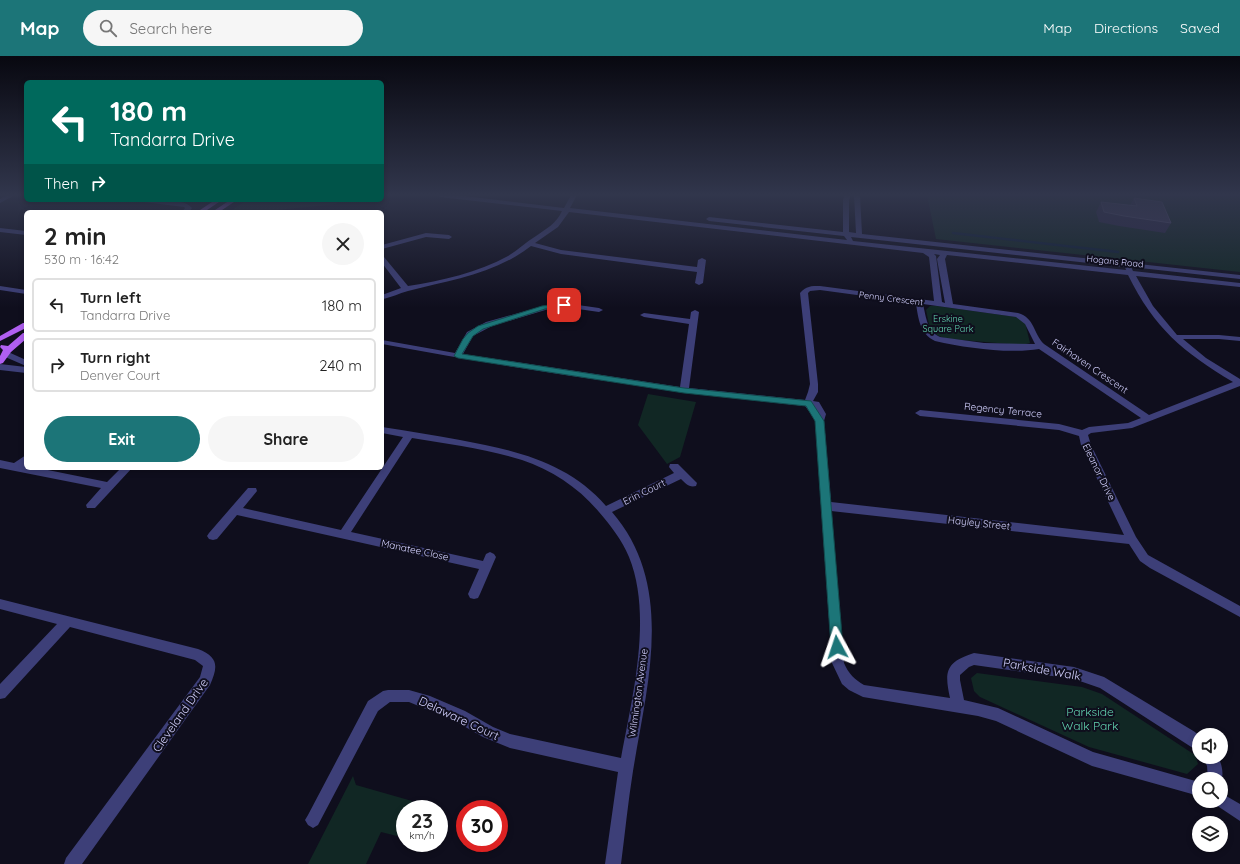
<!DOCTYPE html>
<html lang="en">
<head>
<meta charset="utf-8">
<style>
  body { margin:0; font-family:Quicksand,sans-serif; background:#f6f6f6; color:#222; height:100vh; display:flex; flex-direction:column; font-size:15px; white-space:nowrap }
  * { box-sizing:border-box; margin:0 }
  p { font-size:13px; color:#767676 }
  .icon { flex:none; width:22px; height:22px; fill:none; stroke:currentColor; stroke-width:2; stroke-linecap:round; stroke-linejoin:round }
  .map { position:relative; flex:1; overflow:hidden }
  .details { position:absolute; left:24px; top:154px; width:360px; height:260px; display:flex; flex-direction:column; background:#fff; border-radius:6px; box-shadow:0 2px 6px #0003 }
  .details>* { flex:none }
  .hud { position:absolute; left:24px; top:24px; width:360px; height:122px; border-radius:6px; box-shadow:0 2px 6px #0003; background:#00695c; color:#fff; overflow:hidden }
  .fabs { position:absolute; left:1192px; top:672px; display:grid; gap:8px }
  .fabs a { display:grid; place-items:center; width:36px; height:36px; border-radius:50%; background:#fff; box-shadow:0 2px 6px #0003; font-size:20px }
  .speed { position:absolute; left:396px; top:744px; display:flex; gap:8px; font-size:20px; font-weight:700; text-align:center }
  .speed>* { display:grid; place-content:center; width:52px; height:52px; border-radius:50%; background:#fff; box-shadow:0 2px 6px #0003; line-height:1 }
  .speed small { font-size:10px; font-weight:400 }
  .speed .limit { border:6px solid #d22; background:#fff; color:#111 }
  .pin { position:absolute; display:grid; place-items:center; width:34px; height:34px; color:#fff; margin:-17px; border-radius:8px; box-shadow:0 2px 6px #0006 }
  .me { position:absolute; width:44px; margin:-22px; rotate:355deg; stroke-linejoin:round; filter:drop-shadow(0 0 3px #0008) }
  .turn { display:flex; align-items:center; gap:14px; height:84px; padding:0 20px; font-size:18px }
  .turn .icon { width:52px; height:52px; stroke-width:2.5 }
  .turn b { display:block; font-size:28px; line-height:34px }
  .then { display:flex; align-items:center; height:38px; padding:0 20px; background:#0003; gap:8px; font-size:15px }
  .round { display:grid; place-items:center; flex:none; width:42px; height:42px; border-radius:21px; background:#f6f6f6 }
  .summary { display:flex; align-items:center; justify-content:space-between; height:68px; padding:0 20px }
  h1 { font-size:24px; font-weight:800; line-height:30px }
  .primary-button { display:flex; gap:8px; margin-top:auto; padding:8px 20px }
  .primary-button a { flex:1; height:46px; border-radius:24px; background:#1c7578; color:#fff; font-size:16px; font-weight:800; line-height:46px; text-align:center }
  .primary-button a+a { background:#f6f6f6; color:#222 }
  ul { padding:0; list-style:none }
  li { display:flex; align-items:center; gap:12px; height:54px; margin:0 8px 6px; padding:0 12px; border:2px solid #e0e0e0; border-radius:6px }
  li div { flex:1 }
  li b { display:block; font-size:15px }
  li em { font-style:normal }
  header { display:flex; align-items:center; gap:24px; box-sizing:border-box; height:56px; padding:0 20px; background:#1c7578; color:#fff }
  header strong { font-size:19px }
  nav { display:flex; gap:22px; margin-inline-start:auto; font-size:14px }
  .search { width:280px; height:36px; background:#f6f6f6; display:flex; align-items:center; gap:10px; box-sizing:border-box; padding:0 14px; border-radius:22px; color:#767676; font-size:15px }
  .map>svg:first-child { display:block }
  .green { fill:#112724 }
  .lines { fill:none; stroke-linecap:round; stroke-linejoin:round }
  .stream { stroke:#0d1f37; stroke-width:2.5 }
  .minor { fill:#3d3f78; fill-rule:evenodd }
  .major { fill:#b05ff1; fill-rule:evenodd }
  .wall { fill:#2c284a }
  .building { fill:#3e3a5d; stroke:#555176 }
  .route { fill:#1c7578; stroke:#124c4e }
  .labels { text-anchor:middle; dominant-baseline:central; stroke-width:4; stroke-linejoin:round; paint-order:stroke }
  .far-street-label { font-size:9px; fill:#d0cefb; stroke:#0f0e1d }
  .far-park-label { font-size:9px; fill:#62d3af; stroke:#0f0e1d }
  .street-label { font-size:10px; fill:#d0cefb; stroke:#0f0e1d }
  .near-street-label { font-size:12px; fill:#d0cefb; stroke:#0f0e1d }
  .near-park-label { font-size:12px; fill:#62d3af; stroke:#0f0e1d }
</style>
</head>
<body>
<header>
<strong>Map</strong>
<div class="search"><svg class="icon" aria-label="search" viewBox="0 0 24 24"><circle cx="10" cy="10" r="6"/><path d="M15 15l6 6"/></svg>Search here</div>
<nav><a>Map</a><a>Directions</a><a>Saved</a></nav>
</header>
<div class="map">
<svg width="1240" height="808" viewBox="0 0 1240 808">
  <rect width="100%" height="100%" fill="#0f0e1d"/>
  <path class="green" d="M927,139H1240V216L936,183Z
    M247,144H341L336,148L259,156H229Z
    M930,250H937L1017,261L1025,266L1030,287L1022,289L949,283C929,279 930,272 926,254Z
    M648,338L696,346L680,401L667,408L638,369Z
    M977,617L1082,631L1102,638L1195,699L1198,708L1187,718L1089,691L980,641L974,635L971,622Z
    M353,720L356,729L412,745L409,753H405V762L397,780L381,776L366,808H308Z"/>
  <g class="lines">
    <path class="stream" d="M953,177L1118,196"/>
    <path class="minor" d="M7,139H15L0,147V143Z
      M437,139H456L564,152L571,139H577L570,152L847,184L844,180L709,165L706,163L709,161L843,176V144L845,139H851L849,144V176L856,177L854,139H860L862,178L1240,219V223L1131,211L1133,215L1240,227V231L1136,220L1153,250L1177,279H1219L1240,281V285L1219,283H1183L1206,302L1240,323V330L1132,372L1091,377L1088,379L1091,389L1136,481L1148,499L1240,550V561L1150,512L1140,505L1129,488L831,455L844,607C848,617 855,624 864,629L950,642C944,615 946,606 974,597L1074,611L1104,621L1195,676L1199,680V696L1100,632L1074,623L974,609L969,611L960,619V624L964,644L998,652L1093,696L1199,726V740L1092,710L996,665L978,660L863,641L849,634L842,628L832,607L815,363L805,350C664,335 522,314 382,288V284L455,297L467,276L486,266L551,248L564,247L599,252L603,254L599,256L564,251L552,252L492,270L473,280L463,298L680,331L689,268L644,261L640,259L644,257L690,263L691,256L695,254L699,256L689,332L805,344L808,336L810,328L800,237C806,230 811,230 820,230L934,245L929,201L923,197L569,156L558,171L535,187L561,194L697,211L698,204L702,202L706,204L703,227L699,229L695,227L697,216L561,198L531,190C495,218 451,224 408,235C399,237 391,242 382,243V239L401,232L382,207V200L384,201L408,230C441,225 479,216 508,200C518,194 526,186 536,180C547,172 556,168 562,155L440,141ZM851,181L1125,211L1126,214L853,185ZM934,198L940,199L937,203L945,247L942,246L936,200ZM947,199L1128,219C1154,272 1183,296 1233,326L1149,359L1044,288C1033,277 1035,262 1018,257L953,248L945,203ZM820,234L916,247C918,262 920,278 935,285C966,292 1008,298 1039,293L1141,362L1128,367L1089,371L1082,374L1059,368L920,354L915,357L920,360L1059,374L1079,380L1081,389L1124,479L831,446L824,365L826,358L819,346L813,345L818,336V328L808,237L810,235ZM923,248L1016,261L1025,268L1035,288L984,287L940,281C927,275 926,261 923,248Z
      M141,144C154,144 184,142 192,152L189,156H182L185,152L184,151L144,146Z
      M0,172L26,175V179L0,176Z
      M426,177L449,179L452,181L449,183L426,181L382,193V189Z
      M0,230L26,234V238L0,234Z
      M6,295L26,304V310L3,300L2,298L3,296Z
      M0,308L26,311V317L0,314Z
      M382,371C408,375 434,379 460,384C514,394 568,406 606,450L674,417L669,411L670,408H678L697,427L696,430C689,432 685,427 681,423L612,456C676,530 647,629 633,715C628,746 625,777 621,808H605L618,716L510,692L483,681L455,665L409,646H390L378,655L318,769L313,772L308,769L305,764L308,759L368,645L383,635L388,634H409L430,640L465,655L493,671L510,678L621,702C632,642 653,560 629,501C622,484 611,470 599,456C579,432 552,414 522,404C487,393 449,388 412,382L351,476L483,505L486,498L490,496L494,498L496,501L480,538L478,542L474,543L470,542L468,538L479,513L237,459L217,483L213,484L209,483L207,480L209,477L248,432H256L257,435L243,452L341,474L403,381L382,377Z
      M26,399L25,409L26,412H38L107,426L121,412H132L95,452H87L86,449L101,432L0,412V404L14,407Z
      M0,543L198,593C219,601 218,611 210,629L82,808H64L66,802L200,621L203,610L195,604L70,571L5,642L0,643V628L57,568L0,553Z
      M1203,701H1218C1222,708 1224,718 1221,726V723H1208L1207,710Z
      M1221,737L1240,748V765L1216,749L1214,745H1221Z"/>
    <path class="major" d="M215,144H222L204,156H197Z
      M230,144H237L219,156H212Z
      M23,267H26V272L0,285V280Z
      M23,277H26V283L11,296L3,307L0,308V300L3,294L0,291L1,289L8,290Z"/>
  </g>
  <path class="wall" d="M1134,142L1171,167L1165,177L1119,170L1099,166L1096,156L1101,146L1130,149Z"/>
  <path class="building" d="M1134,142L1162,146L1171,167L1124,160L1104,156L1101,146L1137,150Z"/>
  <linearGradient id="sky" x2="0" y2="1"><stop stop-color="#080810"/><stop offset="0.55" stop-color="#31364c"/><stop offset="1" stop-color="#31364c" stop-opacity="0"/></linearGradient>
  <rect width="1240" height="252" fill="url(#sky)"/>
  <path class="route" d="M564,247L566,248V251L545,253L483,273L473,280L462,298L684,332L811,345L824,365L843,591L841,595L837,596L833,595L831,591L815,365L806,350L684,337L458,302L454,300L463,283L468,277L478,270L542,250Z"/>
  <g class="labels">
    <g class="far-street-label">
      <text transform="translate(1115 205) rotate(6)">Hogans Road</text>
      <text transform="translate(891 242) rotate(7)">Penny Crescent</text>
    </g>
    <g class="far-park-label">
      <text x="948" y="262">Erskine<tspan x="948" dy="10">Square Park</tspan></text>
    </g>
    <g class="street-label">
      <text transform="translate(1090 310) rotate(34)">Fairhaven Crescent</text>
      <text transform="translate(1003 354) rotate(6)">Regency Terrace</text>
      <text transform="translate(1099 416) rotate(64)">Eleanor Drive</text>
      <text transform="translate(644 436) rotate(-26)">Erin Court</text>
      <text transform="translate(979 467) rotate(6)">Hayley Street</text>
      <text transform="translate(415 494) rotate(12)">Manatee Close</text>
      <text transform="translate(638 637) rotate(-82)">Wilmington Avenue</text>
    </g>
    <g class="near-street-label">
      <text transform="translate(1042 613) rotate(10)">Parkside Walk</text>
      <text transform="translate(180 659) rotate(-55)">Cleveland Drive</text>
      <text transform="translate(459 662) rotate(25)">Delaware Court</text>
    </g>
    <g class="near-park-label">
      <text x="1090" y="655">Parkside<tspan x="1090" dy="14">Walk Park</tspan></text>
    </g>
  </g>
</svg>
<div class="fabs">
<a><svg class="icon" aria-label="sound" viewBox="0 0 24 24"><path d="M4 9h4l5-4v14l-5-4H4zM17 9q2 3 0 6"/></svg></a>
<a><svg class="icon" aria-label="search" viewBox="0 0 24 24"><circle cx="10" cy="10" r="6"/><path d="M15 15l6 6"/></svg></a>
<a><svg class="icon" aria-label="layers" viewBox="0 0 24 24"><path d="M12 4l9 5-9 5-9-5zM3 14l9 5 9-5"/></svg></a>
</div>
<div class="speed"><div>23<small>km/h</small></div><div class="limit">30</div></div>
<div class="pin" style="left:564px;top:249px;background:#d93025"><svg class="icon" aria-label="arrive" viewBox="0 0 24 24"><path d="M6 21V4h12l-3 4 3 4H6"/></svg></div>
<svg class="me" style="left:837px;top:591px" viewBox="-20 -20 40 40"><path d="M0-17L14 15 0 8-14 15z" fill="#1c7578" stroke="#fff" stroke-width="4"/></svg>
<div class="hud">
<div class="turn"><svg class="icon" aria-label="left" viewBox="0 0 24 24"><path d="M17 20v-9H6M10 6l-5 5 5 5"/></svg><div><b>180 m</b>Tandarra Drive</div></div>
<div class="then">Then<svg class="icon" aria-label="right" viewBox="0 0 24 24"><path d="M7 20v-9h11M14 6l5 5-5 5"/></svg></div>
</div>
<section class="details">
<div class="summary"><div><h1>2 min</h1><p>530 m · 16:42</p></div><a class="round"><svg class="icon" aria-label="close" viewBox="0 0 24 24"><path d="M6 6l12 12M18 6L6 18"/></svg></a></div>
<ul>
<li><svg class="icon" aria-label="left" viewBox="0 0 24 24"><path d="M17 20v-9H6M10 6l-5 5 5 5"/></svg><div><b>Turn left</b><p>Tandarra Drive</p></div><em>180 m</em></li>
<li><svg class="icon" aria-label="right" viewBox="0 0 24 24"><path d="M7 20v-9h11M14 6l5 5-5 5"/></svg><div><b>Turn right</b><p>Denver Court</p></div><em>240 m</em></li>
</ul>
<div class="primary-button"><a>Exit</a><a>Share</a></div>
</section>
</div>
</body>
</html>
